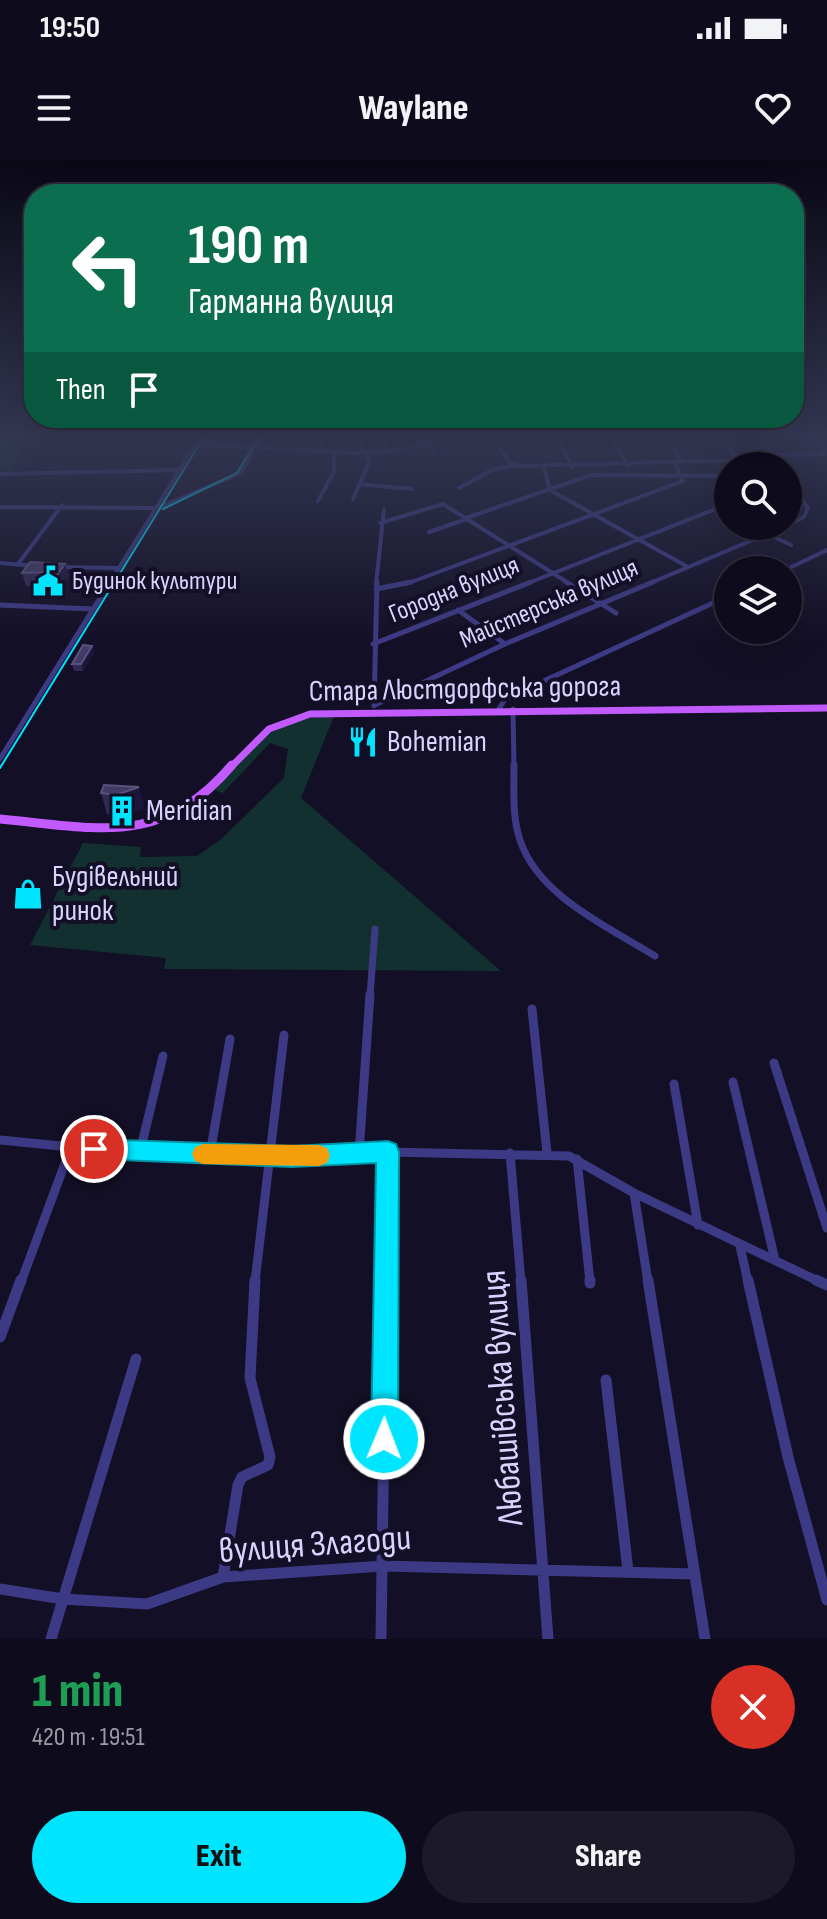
<!DOCTYPE html>
<html lang="en">
<head>
<meta charset="utf-8">
<style>
  body { margin:0; font-family:"Sofia Sans Condensed",sans-serif; background:#1c1929; color:#f1f3f6; height:100vh; display:flex; flex-direction:column; font-size:30px; white-space:nowrap }
  * { box-sizing:border-box; margin:0 }
  p { font-size:26px; color:#9b9ba3 }
  .icon { flex:none; width:44px; height:44px; fill:none; stroke:currentColor; stroke-width:2; stroke-linecap:round; stroke-linejoin:round }
  .map { position:relative; height:1479px; overflow:hidden }
  .sheet { display:flex; flex-direction:column; background:#0e0b1c; flex:1 }
  .sheet>* { flex:none }
  .hud { position:absolute; left:24px; top:24px; width:780px; height:244px; border-radius:32px; box-shadow:0 8px 32px #0002,0 0 0 2px #2e2b3b; background:#0b6e4f; color:#fff; overflow:hidden }
  .fabs { position:absolute; left:714px; top:292px; display:grid; gap:16px }
  .fabs a { display:grid; place-items:center; width:88px; height:88px; border-radius:50%; background:#0e0b1c; box-shadow:0 8px 32px #0002,0 0 0 2px #2e2b3b; font-size:40px }
  .pin { position:absolute; display:grid; place-items:center; width:68px; height:68px; color:#fff; margin:-34px; border:4px solid #fff; border-radius:50%; box-shadow:0 2px 8px #0007 }
  .me { position:absolute; width:88px; margin:-44px; rotate:1deg; stroke-linejoin:round; filter:drop-shadow(0 0 6px #0008) }
  .turn { display:flex; align-items:center; gap:28px; height:168px; padding:0 32px; font-size:36px }
  .turn .icon { width:104px; height:104px; stroke-width:2.5 }
  .turn b { display:block; font-size:56px; line-height:68px }
  .then { display:flex; align-items:center; height:76px; padding:0 32px; background:#0003; gap:16px; font-size:30px }
  .round { display:grid; place-items:center; flex:none; width:84px; height:84px; border-radius:42px; background:#1c1929 }
  .head { display:flex; align-items:center; justify-content:space-between; height:136px; padding:0 32px }
  h1 { font-size:48px; font-weight:800; line-height:60px; color:#1e9e55 }
  .primary-button { display:flex; gap:16px; margin-top:auto; padding:16px 32px }
  .primary-button a { flex:1; height:92px; border-radius:48px; background:#00e5ff; color:#111; font-size:32px; font-weight:800; line-height:92px; text-align:center }
  .primary-button a+a { background:#1c1929; color:#f1f3f6 }
  .status { display:flex; justify-content:space-between; align-items:center; height:56px; padding:0 40px; background:#0e0b1c; direction:ltr }
  .status svg { height:22px; fill:currentColor }
  header { display:flex; justify-content:space-between; align-items:center; height:104px; padding:0 32px; background:#0e0b1c; font-size:36px; font-weight:800 }
  .map>svg:first-child { display:block }
  .green { fill:#12302f }
  .lines { fill:none; stroke-linecap:round; stroke-linejoin:round }
  .minor-far4 { stroke:#3d3a85; stroke-width:4 }
  .minor-far3 { stroke:#3d3a85; stroke-width:5 }
  .minor-far2 { stroke:#3d3a85; stroke-width:7 }
  .minor-far1 { stroke:#3d3a85; stroke-width:9 }
  .minor { stroke:#3d3a85; stroke-width:11 }
  .major-far1 { stroke:#c25bff; stroke-width:7 }
  .major { stroke:#c25bff; stroke-width:9 }
  .tram { stroke:#00e5ff; stroke-width:2 }
  .wall { fill:#312854 }
  .shaded-wall { fill:#1d163a }
  .building { fill:#433a66; stroke:#5a527e; stroke-width:2 }
  .route { fill:#00e5ff; stroke:#0095a6; stroke-width:2 }
  .slow { fill:#f59e0b }
  .labels { text-anchor:middle; dominant-baseline:central; stroke-width:8; stroke-linejoin:round; paint-order:stroke }
  .far-poi-label { font-size:26px; fill:#d9d4ff; stroke:#130f26; text-anchor:start }
  .far-street-label { font-size:26px; fill:#d9d4ff; stroke:#130f26 }
  .street-label { font-size:30px; fill:#d9d4ff; stroke:#130f26 }
  .poi-label { font-size:30px; fill:#d9d4ff; stroke:#130f26; text-anchor:start }
  .near-street-label { font-size:36px; fill:#d9d4ff; stroke:#130f26 }
</style>
</head>
<body>
<div class="status"><b>19:50</b><svg viewBox="0 0 49 12"><path d="M0 12V9h3v3zM5 12V6h3v6zM10 12V3h3v9zM15 12V0h3v12zM26 1h20v11H26zM47 4h2v5h-2z"/></svg></div>
<header><svg class="icon" aria-label="menu" viewBox="0 0 24 24"><path d="M4 6h16M4 12h16M4 18h16"/></svg>Waylane<svg class="icon" aria-label="heart" viewBox="0 0 24 24"><path d="M12 20l-8-8c-3-5 5-10 8-4 3-6 11-1 8 4z"/></svg></header>
<div class="map">
<svg width="827" height="1479" viewBox="0 0 827 1479">
  <rect width="100%" height="100%" fill="#130f26"/>
  <path class="green" d="M0,277H27L11,311H0Z
    M334,556L301,638L501,811L164,809L166,798L30,785L83,683L141,687L140,697L197,696L220,680L284,618L288,589L270,583L223,633L214,630C256,586 268,558 334,556Z"/>
  <g class="lines">
    <path class="minor-far4" d="M384,277L388,291
      M420,277L434,291
      M494,277L509,303L519,306L775,299
      M557,277L572,307
      M611,277L628,305
      M665,277L682,302
      M723,277L737,301
      M761,277L779,306
      M196,284L356,293L393,291L459,277
      M318,292L323,277
      M773,295L824,294L813,277
      M544,307L550,330L688,407
      M0,314L181,310
      M788,320L808,348L804,357L788,365
      M359,324L412,329
      M459,328L494,309L512,306
      M353,339L370,300L363,291L362,277
      M318,341L334,312V293
      M0,347L157,348L241,313L261,277
      M715,348L728,355
      M466,358L591,315L728,316
      M380,363L443,344L570,424
      M751,366L791,385
      M429,372L467,359
      M0,403L36,406
      M18,404L62,345
      M60,407L118,408
      M785,410L827,390
      M109,424L200,277
      M376,424L384,350
      M406,424L683,321L675,303
      M526,424L728,344
      M648,424L786,366"/>
    <path class="minor-far3" d="M566,422L616,453
      M376,429L411,422
      M0,445L92,449
      M458,450L505,484
      M373,484L531,422
      M375,545L505,484L653,422
      M374,546L377,422
      M499,549L505,539L728,436
      M513,549L514,607
      M0,599L110,422"/>
    <path class="minor-far2" d="M514,605C514,629 512,657 520,680C538,736 609,767 655,796
      M370,836L375,769"/>
    <path class="minor-far1" d="M532,849L547,993
      M774,903L827,1068
      M733,922L775,1100
      M674,924L698,1065
      M0,980L71,987L21,1122
      M71,987L292,996L388,992L569,996L634,1033L820,1122
      M140,992L163,896
      M510,993L521,1122
      M210,994L230,879
      M359,994L370,834
      M577,999L590,1122
      M634,1033L648,1122
      M740,1086L748,1122
      M255,1122L284,875
      M386,1122L388,992"/>
    <path class="minor" d="M521,1120L548,1479
      M590,1120V1123
      M648,1120L705,1479
      M748,1120L788,1297L827,1440
      M816,1120L827,1125
      M0,1177L21,1120
      M606,1220L628,1411
      M223,1417L238,1325L242,1317L268,1305L270,1297L250,1218L255,1120
      M0,1429L63,1439L147,1444L223,1417L383,1406L695,1414
      M51,1479L136,1199
      M381,1479L386,1120"/>
    <path class="major-far1" d="M231,607L269,569L310,554L827,548"/>
    <path class="major" d="M0,659C98,668 161,688 232,605"/>
    <path class="tram" d="M163,349L237,313L259,277
      M0,608L204,277"/>
  </g>
  <path class="wall" d="M65,404L69,417L61,428H52V425L26,426L22,413Z
    M92,486L94,493L83,511H74L72,504Z
    M104,625L145,648L122,656L107,654L101,633Z"/>
  <path class="shaded-wall" d="M65,404L69,417L61,428L57,415Z
    M92,486L94,493L83,511L81,504Z
    M139,627L145,648L122,656L116,635Z"/>
  <path class="building" d="M30,402L65,404L57,415L48,414L50,412L22,413Z
    M83,485L92,486L81,504H72Z
    M104,625L139,627L116,635L101,633Z"/>
  <linearGradient id="sky" x2="0" y2="1"><stop stop-color="#0a0815"/><stop offset="0.57" stop-color="#333752"/><stop offset="1" stop-color="#333752" stop-opacity="0"/></linearGradient>
  <rect width="827" height="484" fill="url(#sky)"/>
  <path class="route" d="M94,979L292,986L388,981L396,984L399,992L398,1279L394,1288L384,1292L375,1288L371,1279L376,1003L292,1007L94,999L86,996L83,989L86,982Z"/>
  <path class="slow" d="M203,984L319,985L327,988L330,995L327,1003L319,1006L203,1004L195,1001L192,994L195,987Z"/>
  <defs>
    <g id="civic-bare" transform="scale(2.4)"><path d="M-.6-6.5H3V-4.5H.6V-3L4-1V1h2V6H-6V1h2V-1L-.6-3ZM-1.2 2.5V6h2.4V2.5Z" fill="#00e5ff" stroke="#130f26" stroke-width="2.5" paint-order="stroke"/></g>
    <g id="restaurant-bare" transform="scale(2.4)"><path d="M-5-6h1v4h1v-4h1v4h1v-4h1v5L-1.5 .5V6h-2V.5L-5-1ZM5-6V6H3V1.5H1.5Q1.5-4 5-6Z" fill="#00e5ff" stroke="#130f26" stroke-width="2.5" paint-order="stroke"/></g>
    <g id="building-bare" transform="scale(2.4)"><path d="M-4-6H4V6H1V3H-1V6H-4ZM-2.5-4.3h1.7v1.8h-1.7ZM.8-4.3h1.7v1.8H.8ZM-2.5-1h1.7V.8h-1.7ZM.8-1h1.7V.8H.8Z" fill="#00e5ff" stroke="#130f26" stroke-width="2.5" paint-order="stroke"/></g>
    <g id="shop-bare" transform="scale(2.4)"><path d="M-5-2.5h2.3a2.7 3.5 0 0 1 5.4 0H5L5.5 6h-11ZM-1.5-2.5h3a1.5 2.3 0 0 0-3 0Z" fill="#00e5ff" stroke="#130f26" stroke-width="2.5" paint-order="stroke"/></g>
  </defs>
  <g fill-rule="evenodd">
    <use href="#civic-bare" x="48" y="421"/>
    <use href="#restaurant-bare" x="363" y="582"/>
    <use href="#building-bare" x="122" y="651"/>
    <use href="#shop-bare" x="28" y="734"/>
  </g>
  <g class="labels">
    <g class="far-poi-label">
      <text x="72" y="421">Будинок культури</text>
    </g>
    <g class="far-street-label">
      <text transform="translate(454 430) rotate(-22)">Городна вулиця</text>
      <text transform="translate(549 444) rotate(-23)">Майстерська вулиця</text>
    </g>
    <g class="street-label">
      <text transform="translate(465 529) rotate(-1)">Стара Люстдорфська дорога</text>
    </g>
    <g class="poi-label">
      <text x="387" y="582">Bohemian</text>
      <text x="146" y="651">Meridian</text>
      <text x="52" y="717">Будівельний<tspan x="52" dy="34">ринок</tspan></text>
    </g>
    <g class="near-street-label">
      <text transform="translate(503 1238) rotate(-94)">Любашівська вулиця</text>
      <text transform="translate(315 1385) rotate(-4)">вулиця Злагоди</text>
    </g>
  </g>
</svg>
<div class="fabs">
<a><svg class="icon" aria-label="search" viewBox="0 0 24 24"><circle cx="10" cy="10" r="6"/><path d="M15 15l6 6"/></svg></a>
<a><svg class="icon" aria-label="layers" viewBox="0 0 24 24"><path d="M12 4l9 5-9 5-9-5zM3 14l9 5 9-5"/></svg></a>
</div>
<div class="pin" style="left:94px;top:989px;background:#d93025"><svg class="icon" aria-label="arrive" viewBox="0 0 24 24"><path d="M6 21V4h12l-3 4 3 4H6"/></svg></div>
<svg class="me" style="left:384px;top:1279px" viewBox="-20 -20 40 40"><circle r="17" fill="#00e5ff" stroke="#fff" stroke-width="3"/><path d="M0-11L8 9 0 5-8 9z" fill="#fff"/></svg>
<div class="hud">
<div class="turn"><svg class="icon" aria-label="left" viewBox="0 0 24 24"><path d="M17 20v-9H6M10 6l-5 5 5 5"/></svg><div><b>190 m</b>Гарманна вулиця</div></div>
<div class="then">Then<svg class="icon" aria-label="arrive" viewBox="0 0 24 24"><path d="M6 21V4h12l-3 4 3 4H6"/></svg></div>
</div>
</div>
<section class="sheet">
<div class="head"><div><h1>1 min</h1><p>420 m · 19:51</p></div><a class="round" style="background:#d93025;color:#fff"><svg class="icon" aria-label="close" viewBox="0 0 24 24"><path d="M6 6l12 12M18 6L6 18"/></svg></a></div>
<div class="primary-button"><a>Exit</a><a>Share</a></div>
</section>
</body>
</html>
